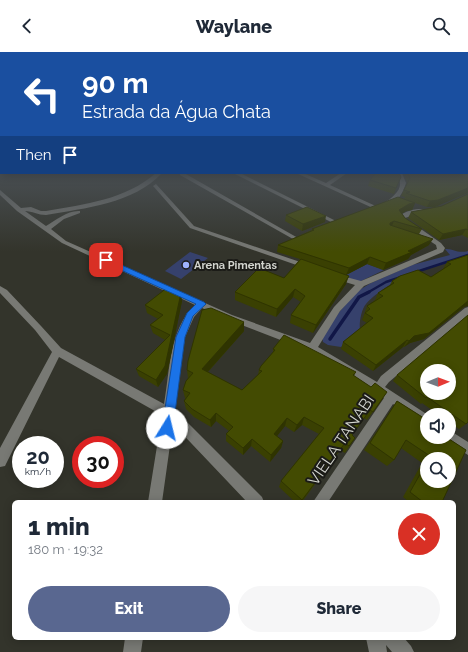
<!DOCTYPE html>
<html lang="en">
<head>
<meta charset="utf-8">
<style>
  body { margin:0; font-family:Raleway,sans-serif; background:#f6f6f7; color:#1f2937; height:100vh; display:flex; flex-direction:column; font-size:15px; white-space:nowrap }
  * { box-sizing:border-box; margin:0 }
  p { font-size:13px; color:#747a83 }
  .icon { flex:none; width:22px; height:22px; fill:none; stroke:currentColor; stroke-width:2; stroke-linecap:round; stroke-linejoin:round }
  .map { position:relative; flex:1; overflow:hidden }
  .sheet { position:absolute; left:12px; top:448px; width:444px; height:140px; display:flex; flex-direction:column; background:#fff; border-radius:6px; box-shadow:0 2px 10px #0003 }
  .sheet>* { flex:none }
  .hud { position:absolute; left:0px; top:0px; width:468px; height:122px; box-shadow:0 2px 10px #0003; background:#1a4fa0; color:#fff; overflow:hidden }
  .needle { width:26px; rotate:89deg }
  .buttons { position:absolute; left:420px; top:312px; display:grid; gap:8px }
  .buttons a { display:grid; place-items:center; width:36px; height:36px; border-radius:50%; background:#fff; box-shadow:0 2px 10px #0003; font-size:20px }
  .speed { position:absolute; left:12px; top:384px; display:flex; gap:8px; font-size:20px; font-weight:700; text-align:center }
  .speed>* { display:grid; place-content:center; width:52px; height:52px; border-radius:50%; background:#fff; box-shadow:0 2px 10px #0003; line-height:1 }
  .speed small { font-size:10px; font-weight:400 }
  .speed .limit { border:6px solid #d22; background:#fff; color:#111 }
  .pin { position:absolute; display:grid; place-items:center; width:34px; height:34px; color:#fff; margin:-17px; border-radius:8px; box-shadow:0 2px 6px #0006 }
  .me { position:absolute; width:44px; margin:-22px; rotate:9deg; stroke-linejoin:round; filter:drop-shadow(0 0 3px #0008) }
  .turn { display:flex; align-items:center; gap:14px; height:84px; padding:0 16px; font-size:18px }
  .turn .icon { width:52px; height:52px; stroke-width:2.5 }
  .turn b { display:block; font-size:28px; line-height:34px }
  .then { display:flex; align-items:center; height:38px; padding:0 16px; background:#0003; gap:8px; font-size:15px }
  .round { display:grid; place-items:center; flex:none; width:42px; height:42px; border-radius:21px; background:#f6f6f7 }
  .summary { display:flex; align-items:center; justify-content:space-between; height:68px; padding:0 16px }
  h1 { font-size:24px; font-weight:800; line-height:30px }
  .action { display:flex; gap:8px; margin-top:auto; padding:8px 16px }
  .action a { flex:1; height:46px; border-radius:24px; background:#596790; color:#fff; font-size:16px; font-weight:800; line-height:46px; text-align:center }
  .action a+a { background:#f6f6f7; color:#1f2937 }
  header { display:flex; justify-content:space-between; align-items:center; height:52px; padding:0 16px; background:#fff; font-size:18px; font-weight:800 }
  .map>svg:first-child { display:block }
  .green { fill:#36416c }
  .lines { fill:none; stroke-linecap:round; stroke-linejoin:round }
  .stream-far1 { stroke:#111747; stroke-width:2.5 }
  .stream { stroke:#111747; stroke-width:3.5 }
  .minor { fill:#787974; fill-rule:evenodd }
  .wall { fill:#3a4002; fill-rule:evenodd }
  .shaded-wall { fill:#2f3401 }
  .building { fill:#434b02; stroke:#2f3401; fill-rule:evenodd }
  .route { fill:#1a73e8; stroke:#114b97 }
  .poi-dot { fill:#9fb3fd; stroke:#1b1b17; stroke-width:1.5 }
  .labels { text-anchor:middle; dominant-baseline:central; stroke-width:4; stroke-linejoin:round; paint-order:stroke }
  .far-poi-label { font-size:11px; font-weight:bold; fill:#d2d4ce; stroke:#1b1b17; text-anchor:start }
  .near-street-label { font-size:16px; fill:#d2d4ce; stroke:#1b1b17 }
</style>
</head>
<body>
<header><svg class="icon" aria-label="back" viewBox="0 0 24 24"><path d="M15 5l-7 7 7 7"/></svg>Waylane<svg class="icon" aria-label="search" viewBox="0 0 24 24"><circle cx="10" cy="10" r="6"/><path d="M15 15l6 6"/></svg></header>
<div class="map">
<svg width="468" height="600" viewBox="0 0 468 600">
  <rect width="100%" height="100%" fill="#33342b"/>
  <path class="green" d="M445,197C454,196 456,202 468,199V207C453,210 437,212 423,217C405,223 378,238 366,252C361,258 359,271 360,278L341,295L328,293L323,290L322,285L340,259L356,240L371,231L412,213L450,203Z
    M190,200L208,206L181,227L165,219Z
    M367,212L384,218L359,230L344,224Z"/>
  <g class="lines">
    <path class="stream-far1" d="M416,220L468,203
      M367,241L386,230L401,225"/>
    <path class="stream" d="M330,287L359,245L369,240"/>
    <path class="minor" d="M468,118V122H465L464,121H467Z
      M156,121H162C133,152 85,156 46,163C38,163 32,159 25,159L46,174C56,168 68,158 80,159V161L64,167L51,177L66,189L232,263L310,291L334,255L355,233L332,226V222H335L361,229L437,197L436,193L403,171L398,165C404,160 419,154 426,159L405,166L441,191L445,196L443,200L364,234L340,259L318,295L377,330L381,324L465,256L468,255V263L389,330L385,335L428,363L427,374L393,352L328,450H313L384,346L309,299L226,267L202,256L194,265L185,285L175,358L262,445L264,450H247L173,372L162,450H148L162,363L59,305L5,414L0,415V396L52,300L35,278L0,241V234L7,238L41,274L61,296L164,352C170,319 169,277 195,253L62,191L17,159L0,143V138L21,156L31,155L41,159H46C85,152 125,148 156,121Z
      M180,121H184L298,186L293,187L180,123Z
      M233,121H240L340,171L335,172Z
      M296,121H303L326,131L341,121H347L330,133L380,156L375,157Z
      M396,121H402L406,131C403,141 396,154 384,153V151C391,147 401,139 400,131C400,128 397,124 396,121Z
      M156,132L194,174L315,215L311,217H308L190,176L154,135L153,134Z
      M449,378L468,390V403L445,388L443,385H449Z
      M125,586H143L141,600H123Z
      M366,586H404L411,594L414,600H392L386,593L387,600H369Z"/>
  </g>
  <path class="wall" d="M404,121H464L435,155H427L415,151L412,158L406,159L402,161L405,166L422,177L419,182L429,193L411,203L408,207L383,218L367,212L346,223V232L313,281L290,271L291,263L301,250L293,245L276,265L235,248V240L284,226L300,207L277,200L278,193L312,178V177L404,147L405,145L401,144L407,131Z
    M401,125L394,142L368,134L370,128Z
    M468,142V186L462,183L439,188L408,166L411,160L442,154Z
    M286,163L325,170L302,179L285,169Z
    M468,203L464,255L424,287L410,291L404,295H403L373,319L341,297L343,290L367,271L362,268L367,254L375,248L378,241L390,233L392,229L431,225L444,217H443L447,210Z
    M182,249L167,322L158,335L139,324L136,317L165,288L153,281L150,273L158,267L147,261L145,253Z
    M244,270V279L208,320L242,338L258,323L259,318L273,300V297L356,320L354,324L371,335L387,340L367,368L364,366L352,383L355,386L345,401L340,398L302,450H295L279,435L281,429L319,382L302,373L294,380L285,374L277,384L283,389L281,396L270,410L251,394L243,403L226,389V382L229,379L216,369L211,375L194,365L186,357L184,349L186,346H185L183,338L188,326L187,318Z
    M397,323L466,372L459,377L449,370V363H439L422,351L421,352L393,329Z
    M397,349L427,368V385H446L466,398L442,450H409L403,445L422,411L401,396L394,408L387,414L364,398L392,357ZM427,407H449V429H427Z"/>
  <path class="shaded-wall" d="M468,136V141L435,155H427L430,149Z
    M415,151L412,158L406,159L397,165L399,158L409,152Z
    M326,164L325,170L302,179L303,172Z
    M394,169L391,176L387,178L390,171Z
    M466,177L462,183L439,188L443,182Z
    M433,187L429,193L411,203L408,207L383,218L386,211L408,199Z
    M370,205L367,212L346,223L349,216Z
    M349,224L346,232L313,281L316,273Z
    M295,237L293,245L276,265L277,257Z
    M181,241L182,249L167,322L158,335L156,328L165,314Z
    M468,249V254L464,255L424,287L410,291L404,295L409,289L414,284Z
    M244,270V279L203,325L202,317Z
    M407,288L403,295L373,319L376,313Z
    M216,361V369L211,375L210,368Z
    M304,365L302,373L294,380L297,373Z
    M287,366L285,374L273,389L274,382Z
    M252,387L251,394L243,403V396Z
    M283,389L281,396L270,410L271,403Z"/>
  <path class="building" d="M376,121H399L401,125L396,136L370,128Z
    M408,121H464L468,123V136L438,148L430,149L406,141L410,140L404,138L410,126Z
    M468,142V178L466,177L443,182L411,160L442,154Z
    M398,145L415,151L409,152L399,158L405,166L422,177L394,169L390,171V173L433,187L408,199L412,200L386,211L370,205L349,216L278,193L314,178L312,177Z
    M307,155L326,164L303,172L286,163Z
    M468,203V249L429,281L414,284L409,289L407,288L376,313L343,290L373,266L365,261L370,257L367,254L383,244L378,241L394,231L392,229L400,224L418,218L431,225L451,212L447,210Z
    M301,207L349,224L316,273L291,263L305,244L295,237L277,257L235,240L259,216L284,226Z
    M168,235L181,241L165,314L156,328L136,317L170,283L150,273L163,263L145,253Z
    M211,256L244,270L202,317L242,338L262,319L259,318L261,314L275,298L273,297L284,283L356,320L353,323L371,335L375,331L387,340L373,360L370,358L352,383L355,386L349,394L345,391L302,448L281,429L324,376L304,365L297,373L287,366L274,382L283,389L271,403L252,387L243,396L226,382L233,375L216,361L210,368L192,357L184,349L190,341L183,338L186,329L193,321L187,318L188,309L202,258Z
    M468,263V370L466,372L427,345L426,346L397,323ZM427,319H449V341H427Z
    M397,349L427,368V385H446L466,398L442,450H423L410,440L427,410V429H449V407H429L430,404L406,388L394,408L370,391Z"/>
  <linearGradient id="sky" x2="0" y2="1"><stop stop-color="#1c1d18"/><stop offset="0.58" stop-color="#4a5055"/><stop offset="1" stop-color="#4a5055" stop-opacity="0"/></linearGradient>
  <rect width="468" height="200" fill="url(#sky)"/>
  <path class="route" d="M106,206L204,250L206,252L193,264L185,285L173,376L171,379L167,381L163,379L162,376L176,285L187,261L196,252L103,210L102,208Z"/>
  <circle class="poi-dot" cx="186" cy="213" r="4"/>
  <g class="labels">
    <g class="far-poi-label">
      <text x="194" y="213">Arena Pimentas</text>
    </g>
    <g class="near-street-label">
      <text transform="translate(341 388) rotate(-56)">VIELA TANABI</text>
    </g>
  </g>
</svg>
<div class="buttons">
<a><svg class="needle" viewBox="-14 -14 28 28"><path d="M0-13l5 13h-10z" fill="#e53935"/><path d="M0 13l5-13h-10z" fill="#747a83"/></svg></a>
<a><svg class="icon" aria-label="sound" viewBox="0 0 24 24"><path d="M4 9h4l5-4v14l-5-4H4zM17 9q2 3 0 6"/></svg></a>
<a><svg class="icon" aria-label="search" viewBox="0 0 24 24"><circle cx="10" cy="10" r="6"/><path d="M15 15l6 6"/></svg></a>
</div>
<div class="speed"><div>20<small>km/h</small></div><div class="limit">30</div></div>
<div class="pin" style="left:106px;top:208px;background:#d93025"><svg class="icon" aria-label="arrive" viewBox="0 0 24 24"><path d="M6 21V4h12l-3 4 3 4H6"/></svg></div>
<svg class="me" style="left:167px;top:376px" viewBox="-20 -20 40 40"><circle r="19" fill="#fff"/><path d="M0-13L10 11 0 6-10 11z" fill="#1a73e8"/></svg>
<div class="hud">
<div class="turn"><svg class="icon" aria-label="left" viewBox="0 0 24 24"><path d="M17 20v-9H6M10 6l-5 5 5 5"/></svg><div><b>90 m</b>Estrada da Água Chata</div></div>
<div class="then">Then<svg class="icon" aria-label="arrive" viewBox="0 0 24 24"><path d="M6 21V4h12l-3 4 3 4H6"/></svg></div>
</div>
<section class="sheet">
<div class="summary"><div><h1>1 min</h1><p>180 m · 19:32</p></div><a class="round" style="background:#d93025;color:#fff"><svg class="icon" aria-label="close" viewBox="0 0 24 24"><path d="M6 6l12 12M18 6L6 18"/></svg></a></div>
<div class="action"><a>Exit</a><a>Share</a></div>
</section>
</div>
</body>
</html>
